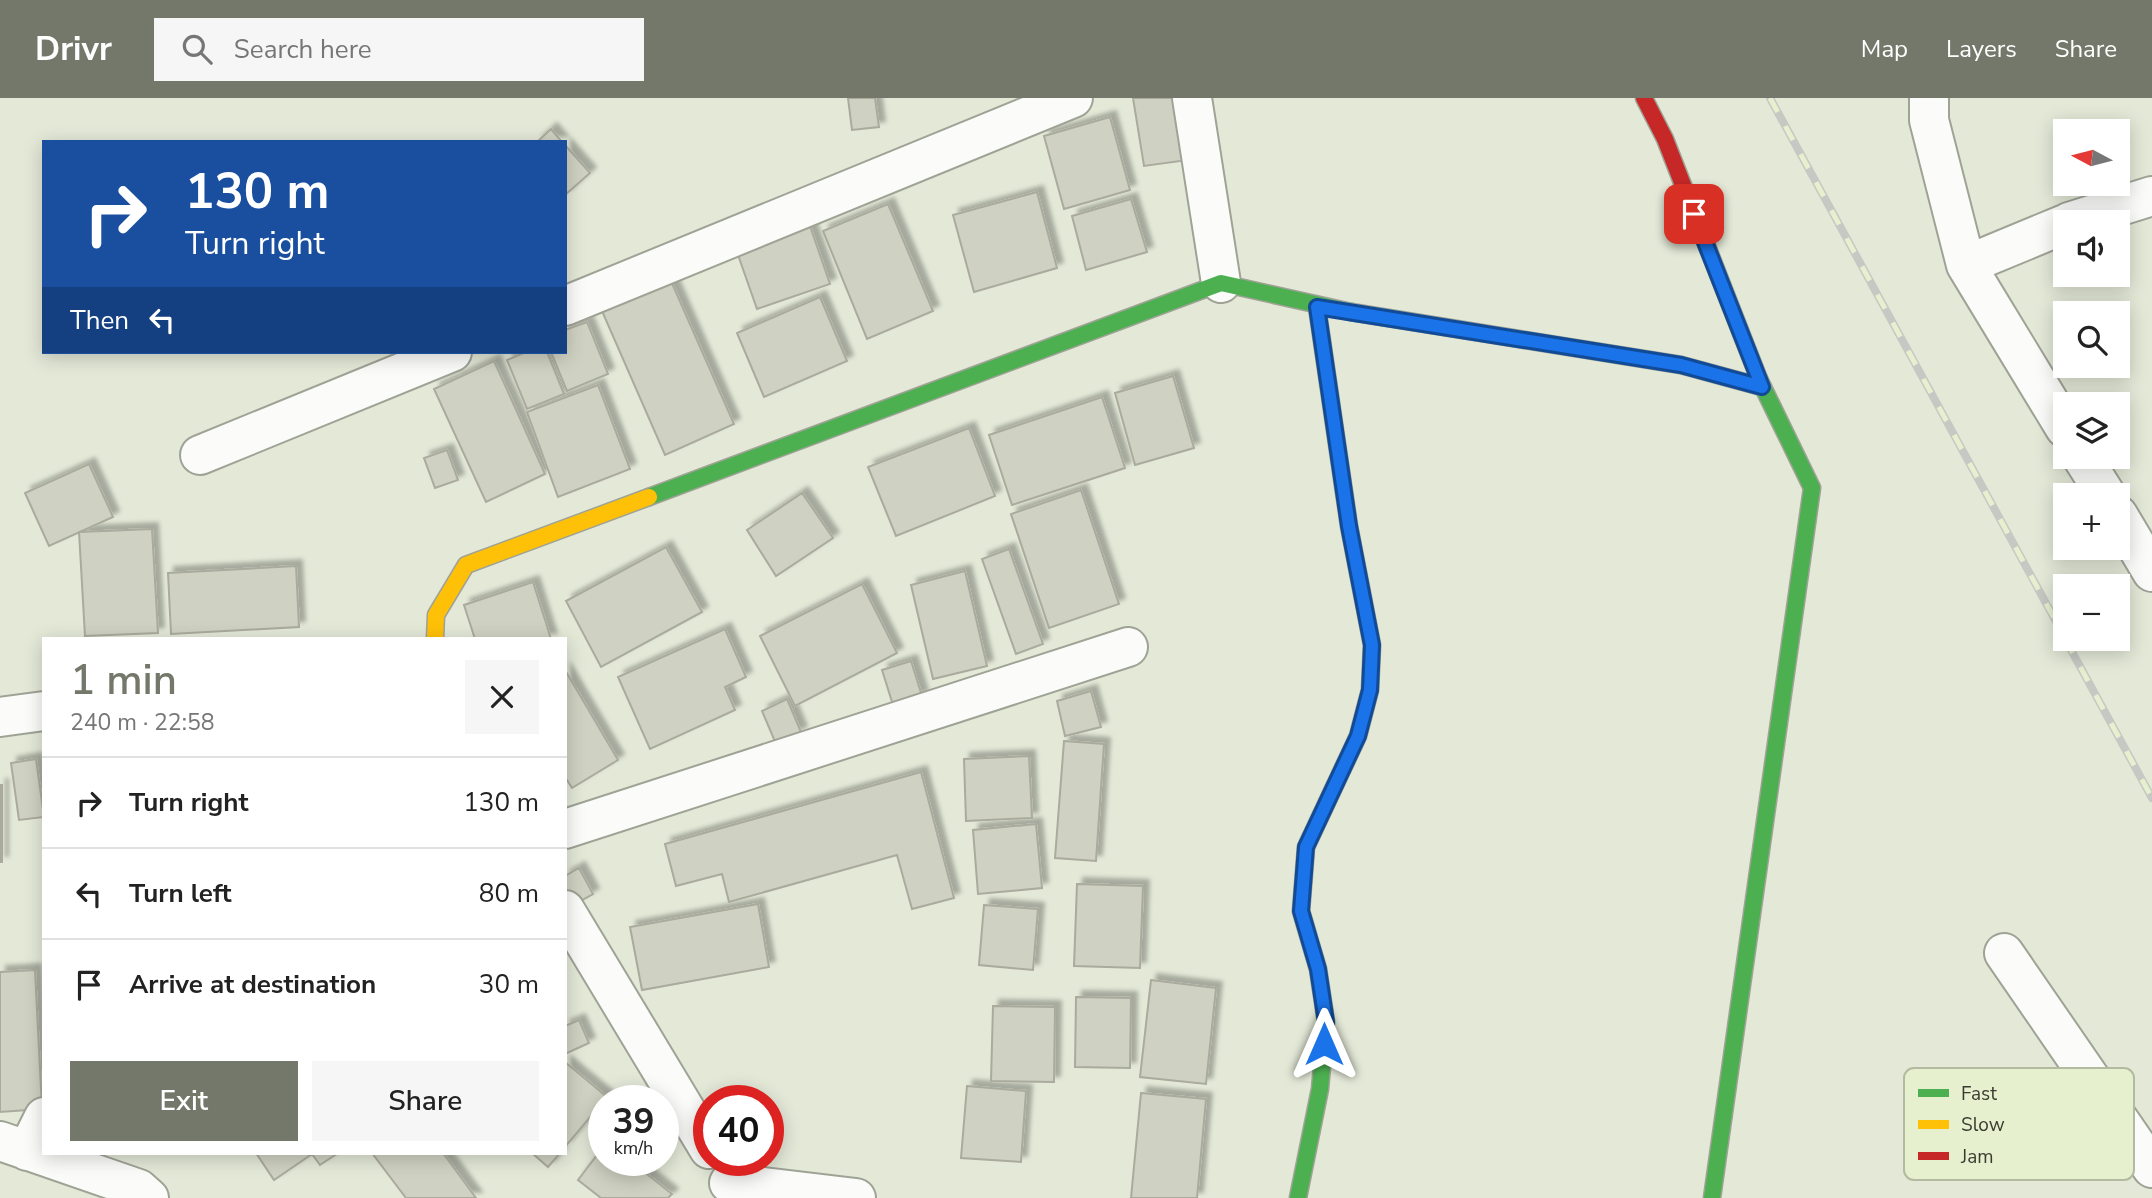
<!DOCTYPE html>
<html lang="en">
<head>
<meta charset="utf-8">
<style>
  body { margin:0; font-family:"Nunito Sans",sans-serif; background:#f6f6f6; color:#222; height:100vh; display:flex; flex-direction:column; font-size:26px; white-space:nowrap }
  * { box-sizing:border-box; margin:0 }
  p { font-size:23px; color:#767676 }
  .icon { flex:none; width:38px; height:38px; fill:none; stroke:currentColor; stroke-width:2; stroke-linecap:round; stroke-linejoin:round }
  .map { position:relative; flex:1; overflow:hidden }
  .panel { position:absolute; left:42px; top:539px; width:525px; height:518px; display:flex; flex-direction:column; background:#fff; border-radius:0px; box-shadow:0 4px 18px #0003 }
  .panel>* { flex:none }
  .guide { position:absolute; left:42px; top:42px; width:525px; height:214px; border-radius:0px; box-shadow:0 4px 18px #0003; background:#1a4fa0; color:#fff; overflow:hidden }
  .needle { width:46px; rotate:277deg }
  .controls { position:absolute; left:2053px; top:21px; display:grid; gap:14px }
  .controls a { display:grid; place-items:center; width:77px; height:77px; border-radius:0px; background:#fff; box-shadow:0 4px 18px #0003; font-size:35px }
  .speed { position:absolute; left:588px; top:987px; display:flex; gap:14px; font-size:35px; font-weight:700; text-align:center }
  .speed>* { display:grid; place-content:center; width:91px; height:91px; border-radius:50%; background:#fff; box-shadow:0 4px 18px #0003; line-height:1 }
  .speed small { font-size:18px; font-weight:400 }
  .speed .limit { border:10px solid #d22; background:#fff; color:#111 }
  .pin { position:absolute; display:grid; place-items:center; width:60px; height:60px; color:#fff; margin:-30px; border-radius:14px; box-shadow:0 4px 10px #0006 }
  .me { position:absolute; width:77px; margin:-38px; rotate:0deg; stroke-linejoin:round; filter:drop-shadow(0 0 5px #0008) }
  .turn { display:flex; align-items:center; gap:24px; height:147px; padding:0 28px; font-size:32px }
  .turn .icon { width:91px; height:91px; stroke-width:2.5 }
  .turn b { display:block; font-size:49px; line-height:60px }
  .then { display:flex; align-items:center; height:66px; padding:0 28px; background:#0003; gap:14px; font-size:26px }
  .round { display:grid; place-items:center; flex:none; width:74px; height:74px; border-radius:0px; background:#f6f6f6 }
  .head { display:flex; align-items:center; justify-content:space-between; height:119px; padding:0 28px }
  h1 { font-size:42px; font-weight:600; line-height:52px; color:#74786a }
  .primary-button { display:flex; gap:14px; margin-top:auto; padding:14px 28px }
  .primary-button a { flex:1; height:80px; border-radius:0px; background:#74786a; color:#fff; font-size:28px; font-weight:600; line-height:80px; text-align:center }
  .primary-button a+a { background:#f6f6f6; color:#222 }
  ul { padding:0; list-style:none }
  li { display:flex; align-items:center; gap:21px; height:91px; padding:0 28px; border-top:2px solid #e0e0e0 }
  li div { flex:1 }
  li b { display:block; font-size:26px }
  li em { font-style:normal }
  header { display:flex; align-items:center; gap:42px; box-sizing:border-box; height:98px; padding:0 35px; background:#74786a; color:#fff }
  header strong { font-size:33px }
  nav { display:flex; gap:38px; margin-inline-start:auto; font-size:24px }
  .search { width:490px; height:63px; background:#f6f6f6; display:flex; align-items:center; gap:18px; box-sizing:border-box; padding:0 24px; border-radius:0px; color:#767676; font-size:26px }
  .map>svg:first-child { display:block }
  .building { fill:#cfd1c2; stroke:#aaab9d; stroke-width:2; filter:url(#shadow) }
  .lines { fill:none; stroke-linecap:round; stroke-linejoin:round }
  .street-casing { stroke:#9fa396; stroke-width:42 }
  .fast-casing { stroke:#9fa396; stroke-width:19 }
  .slow-casing { stroke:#9fa396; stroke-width:19 }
  .jam-casing { stroke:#9fa396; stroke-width:19 }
  .street { stroke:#fbfcf9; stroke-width:38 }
  .fast { stroke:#4caf50; stroke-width:16 }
  .slow { stroke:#ffc107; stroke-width:16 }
  .jam { stroke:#c62828; stroke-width:16 }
  .rail-casing { stroke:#c6c8c3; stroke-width:8 }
  .rail { stroke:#e6f0cf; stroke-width:5; stroke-dasharray:16; stroke-linecap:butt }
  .route-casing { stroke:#114b97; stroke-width:18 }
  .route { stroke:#1a73e8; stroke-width:12 }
  .key { fill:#e6f0cf; stroke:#b2ba9f; stroke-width:2 }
  .key-label { font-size:19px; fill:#383c2f }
</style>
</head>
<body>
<header>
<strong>Drivr</strong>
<div class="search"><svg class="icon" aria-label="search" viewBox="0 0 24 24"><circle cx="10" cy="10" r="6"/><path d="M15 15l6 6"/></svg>Search here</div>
<nav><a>Map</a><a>Layers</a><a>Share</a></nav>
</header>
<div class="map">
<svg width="2152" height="1100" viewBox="0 0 2152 1100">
  <defs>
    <filter id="shadow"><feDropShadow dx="6" dy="-6" stdDeviation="2" flood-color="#0004"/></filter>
  </defs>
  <rect width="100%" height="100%" fill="#e3e8d7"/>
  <path class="building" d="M848,0H875L879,29L852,32Z
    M1133,0H1178L1188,62L1144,68Z
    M1110,19L1130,92L1064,111L1044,38Z
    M551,31L562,44H537Z
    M565,47L590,75L565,97Z
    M1037,94L1057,170L974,194L953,117Z
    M1131,101L1147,154L1086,172L1072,118Z
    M888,106L933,213L867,241L823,133Z
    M810,128L830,186L757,211L737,154Z
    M671,183L734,326L665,357L602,213Z
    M820,199L847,263L764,299L737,235Z
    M587,224L608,276L567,293L551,254H565V232Z
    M526,254H547L564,296L527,311L507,262Z
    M494,263L545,376L486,404L434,291Z
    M1173,278L1194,350L1135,367L1115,295Z
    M598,287L630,371L558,399L527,314Z
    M1102,299L1125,370L1012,407L989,337Z
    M969,330L995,398L896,438L868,369Z
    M447,352L458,382L435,390L424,360Z
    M89,366L113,419L49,448L25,395Z
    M1081,392L1119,506L1049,530L1011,416Z
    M802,395L833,440L776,478L747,432Z
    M152,431L158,535L85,538L79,434Z
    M666,449L702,514L601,569L566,503Z
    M1009,451L1043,546L1016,556L982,461Z
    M296,468L299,529L171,536L168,475Z
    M965,473L987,568L933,581L911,487Z
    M533,484L551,541H475L464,507Z
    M862,486L897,555L795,608L760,538Z
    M725,531L746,579L725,589L735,612L650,651L618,579Z
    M911,563L922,598L893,607L882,572Z
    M565,572L618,662L572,690L565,679Z
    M1091,593L1101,629L1065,638L1057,603Z
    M787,601L801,634L776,646L762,613Z
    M1064,643L1104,646L1096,763L1055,760Z
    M1029,658L1032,720L966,723L964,661Z
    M36,661L44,719L19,722L11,665Z
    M921,674L954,800L912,811L897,757L729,804L722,776L676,788L665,746Z
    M0,687H2V764H0Z
    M1036,726L1042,790L978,796L973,732Z
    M579,770L593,796L575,806L565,789V778Z
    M1077,786L1143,788L1140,870L1074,868Z
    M758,806L769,869L642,892L630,829Z
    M984,807L1038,811L1033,872L979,867Z
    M35,872L42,1011L0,1014V874Z
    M1151,882L1216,890L1206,986L1140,979Z
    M1076,899L1131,900L1130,970L1075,969Z
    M993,908L1055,909L1054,984L991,983Z
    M579,922L589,945L565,956V928Z
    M565,964L607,999L565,1049Z
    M967,988L1026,993L1021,1064L961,1060Z
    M1141,995L1206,1001L1197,1100H1131Z
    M604,1048V1062H629L672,1096L668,1100H601L578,1082Z
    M256,1055H338L320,1067L312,1056L274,1082Z
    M372,1055H443L476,1100H406Z
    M532,1055H560L548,1069Z"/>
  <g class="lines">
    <g class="street-casing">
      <path id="street" d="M1192,0L1221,185
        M1929,0V22L1966,167L2065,330
        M2069,124L2152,98
        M1966,167L2065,126
        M565,208L1073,0
        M200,357L452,254
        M2082,359L2106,397
        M2118,417L2152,474
        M0,619L44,613
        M565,731L1128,549
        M565,812L709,1051
        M2004,855L2152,1070
        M0,1043L139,1091L149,1100
        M27,1053L44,1019
        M729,1085L856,1100"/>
    </g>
    <g class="fast-casing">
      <path id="fast" d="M649,399L1221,185L1351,214
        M1298,1100L1320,991L1326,924L1318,871L1301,813L1306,749L1358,638L1370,592L1372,547L1349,428L1317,209
        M1712,1100L1812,390L1759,281"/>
    </g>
    <g class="slow-casing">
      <path id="slow" d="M1351,214L1681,267L1762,289
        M435,541L436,517L466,467L649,399"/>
    </g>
    <g class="jam-casing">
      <path id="jam" d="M1644,0L1665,41L1759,281"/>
    </g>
    <use href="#street" class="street"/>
    <use href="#fast" class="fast"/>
    <use href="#slow" class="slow"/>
    <use href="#jam" class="jam"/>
    <g class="rail-casing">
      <path id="rail" d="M1770,0L2065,540
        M2065,541L2152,700"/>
    </g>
    <use href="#rail" class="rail"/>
  </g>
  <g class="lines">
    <g class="route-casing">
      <path id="route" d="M1324,946L1326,924L1318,871L1301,813L1306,749L1358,638L1370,592L1372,547L1349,428L1317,209L1681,267L1762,289L1694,116"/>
    </g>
    <use href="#route" class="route"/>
  </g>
  <rect x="1904" y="970" width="230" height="112" rx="10" class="key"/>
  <rect x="1918" y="991" width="31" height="8" fill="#4caf50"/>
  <rect x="1918" y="1022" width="31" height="9" fill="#ffc107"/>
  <rect x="1918" y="1054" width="31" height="8" fill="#c62828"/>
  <g class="key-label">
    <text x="1961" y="1002">Fast</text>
    <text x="1961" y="1033">Slow</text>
    <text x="1961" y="1065">Jam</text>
  </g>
</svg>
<div class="controls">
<a><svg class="needle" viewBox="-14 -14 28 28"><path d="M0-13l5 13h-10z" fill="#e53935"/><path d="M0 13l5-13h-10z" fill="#767676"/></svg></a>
<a><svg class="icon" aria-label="sound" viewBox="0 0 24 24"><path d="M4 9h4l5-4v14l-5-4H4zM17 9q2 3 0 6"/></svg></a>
<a><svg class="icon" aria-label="search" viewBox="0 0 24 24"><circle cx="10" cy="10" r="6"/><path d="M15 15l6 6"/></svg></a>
<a><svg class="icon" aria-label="layers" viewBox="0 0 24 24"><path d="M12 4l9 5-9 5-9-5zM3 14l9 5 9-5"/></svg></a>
<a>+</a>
<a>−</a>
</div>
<div class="speed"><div>39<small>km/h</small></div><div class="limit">40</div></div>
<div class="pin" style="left:1694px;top:116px;background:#d93025"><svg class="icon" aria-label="arrive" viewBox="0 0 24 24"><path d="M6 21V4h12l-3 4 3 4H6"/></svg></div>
<svg class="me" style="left:1324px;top:946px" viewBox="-20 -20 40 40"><path d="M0-17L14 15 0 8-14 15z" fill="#1a73e8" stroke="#fff" stroke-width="4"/></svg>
<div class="guide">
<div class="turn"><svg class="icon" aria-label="right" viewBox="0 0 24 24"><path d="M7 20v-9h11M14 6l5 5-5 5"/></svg><div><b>130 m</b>Turn right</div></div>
<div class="then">Then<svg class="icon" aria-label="left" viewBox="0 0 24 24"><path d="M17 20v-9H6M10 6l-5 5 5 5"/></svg></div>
</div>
<section class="panel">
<div class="head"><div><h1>1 min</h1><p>240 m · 22:58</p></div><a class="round"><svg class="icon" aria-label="close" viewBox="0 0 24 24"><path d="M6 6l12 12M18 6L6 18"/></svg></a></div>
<ul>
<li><svg class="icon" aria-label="right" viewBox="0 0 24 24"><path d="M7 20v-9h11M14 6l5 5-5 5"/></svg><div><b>Turn right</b></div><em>130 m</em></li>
<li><svg class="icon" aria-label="left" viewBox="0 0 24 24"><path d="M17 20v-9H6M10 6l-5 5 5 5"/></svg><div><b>Turn left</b></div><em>80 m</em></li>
<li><svg class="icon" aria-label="arrive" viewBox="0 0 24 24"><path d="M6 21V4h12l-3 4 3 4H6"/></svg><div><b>Arrive at destination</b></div><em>30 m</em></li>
</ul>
<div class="primary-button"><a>Exit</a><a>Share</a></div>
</section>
</div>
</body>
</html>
